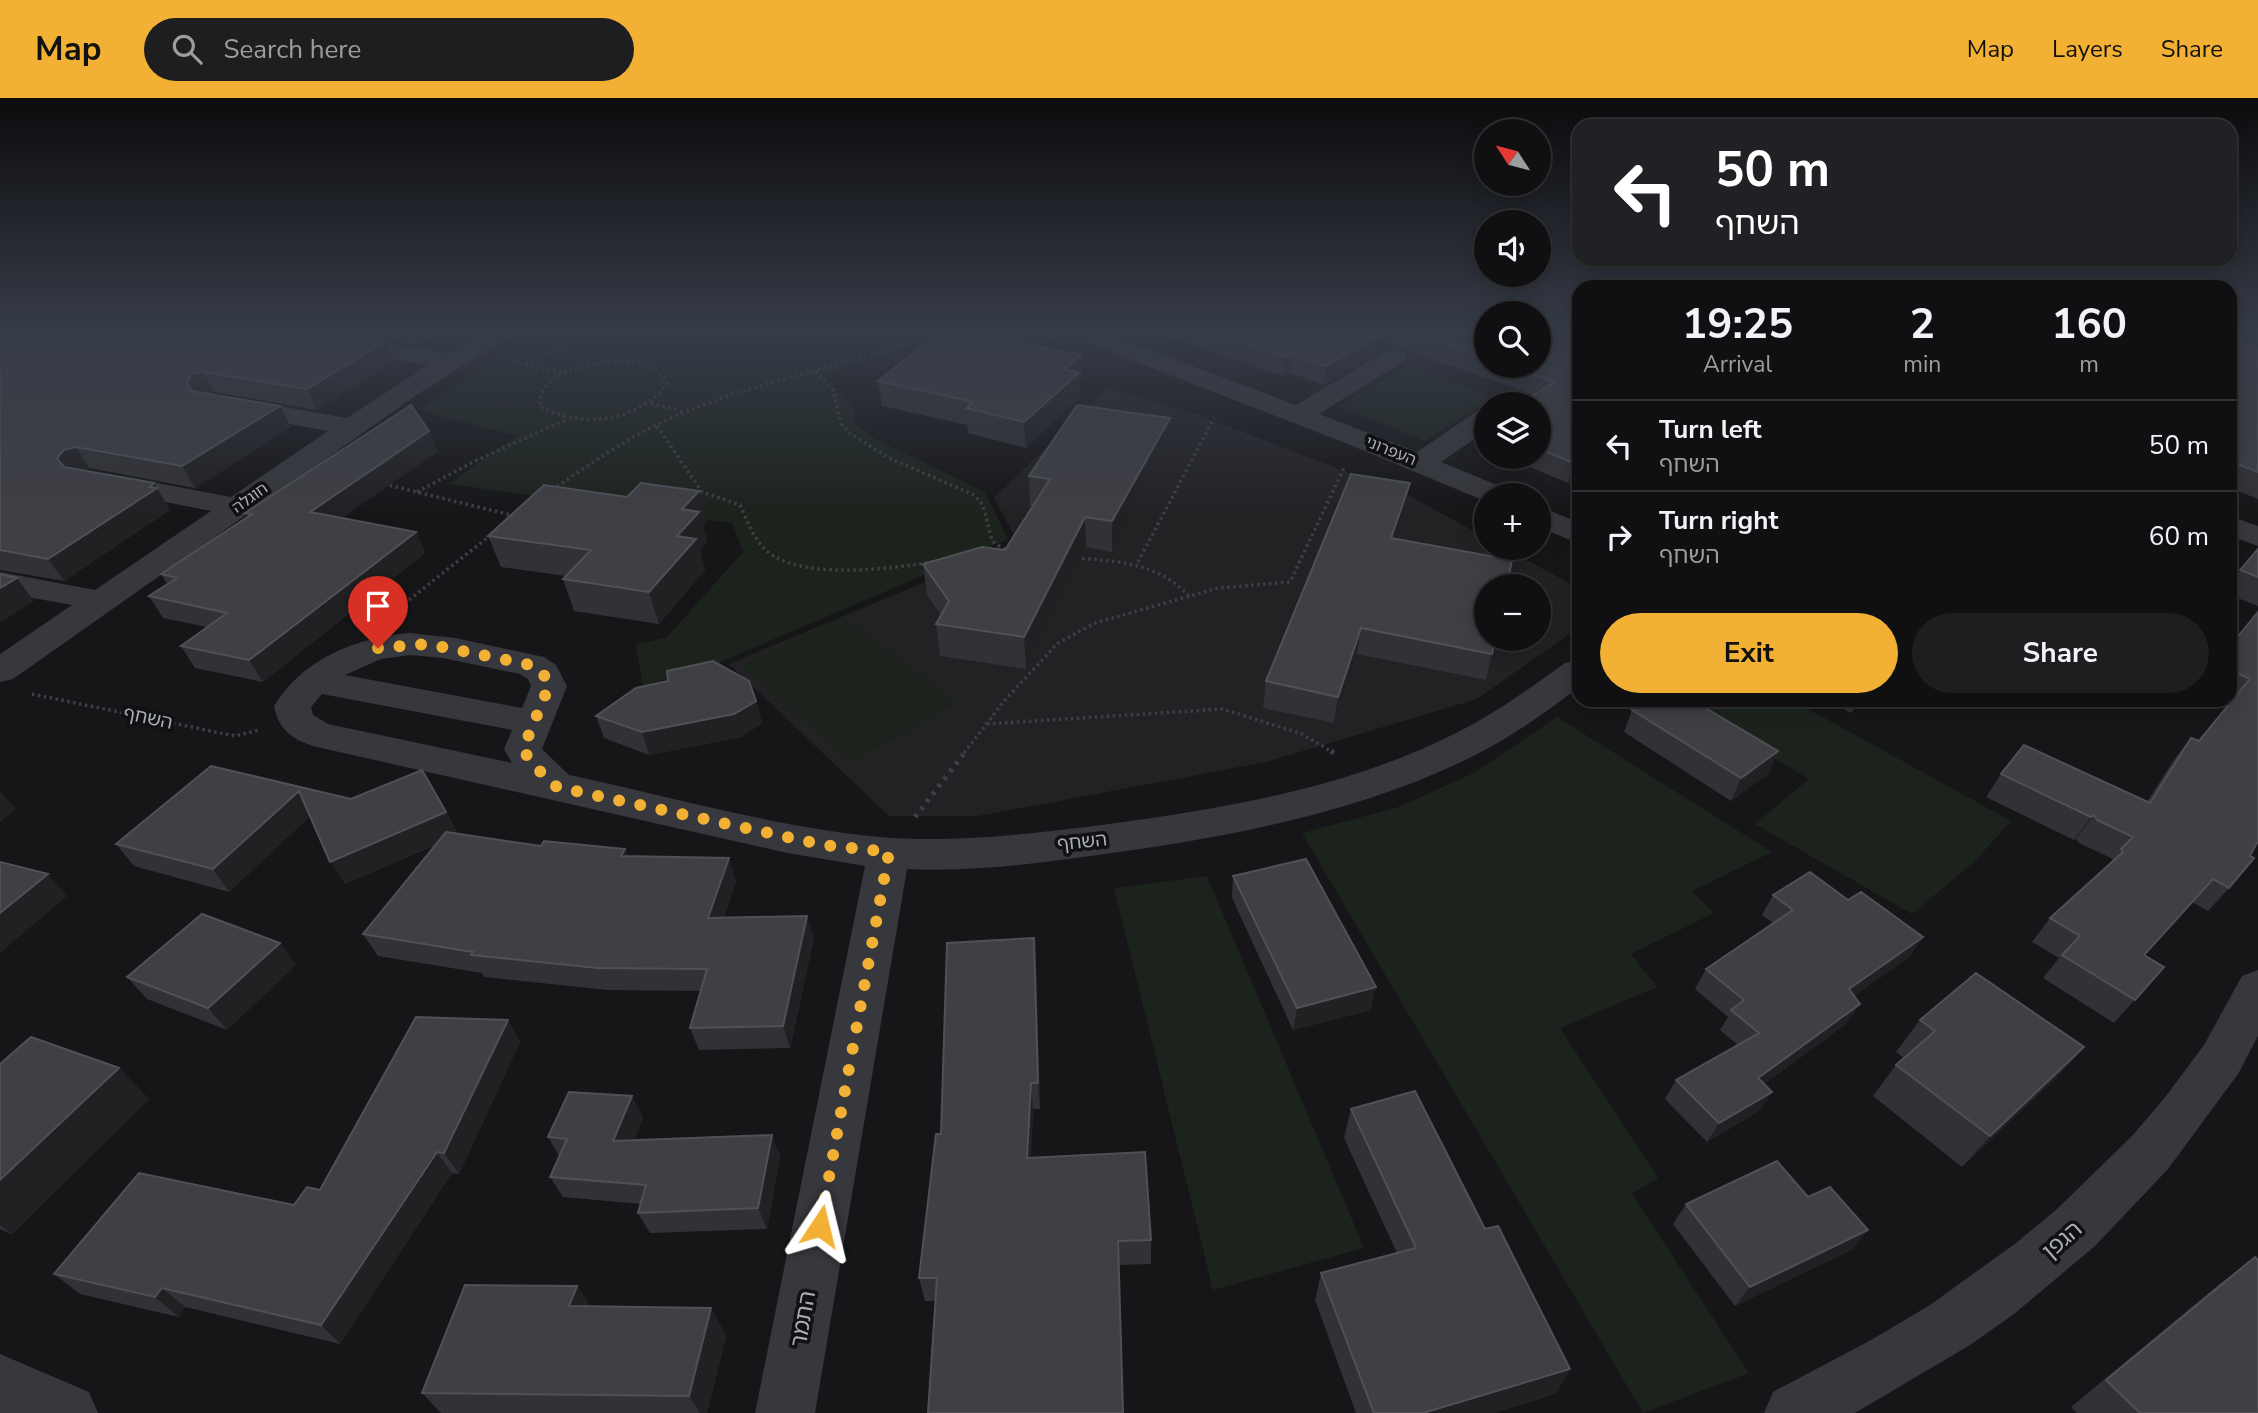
<!DOCTYPE html>
<html lang="en">
<head>
<meta charset="utf-8">
<style>
  body { margin:0; font-family:"Nunito Sans","Noto Sans Hebrew",sans-serif; background:#1e1e20; color:#f1f3f6; height:100vh; display:flex; flex-direction:column; font-size:26px; white-space:nowrap }
  * { box-sizing:border-box; margin:0 }
  p { font-size:23px; color:#9c9d9f }
  .icon { flex:none; width:38px; height:38px; fill:none; stroke:currentColor; stroke-width:2; stroke-linecap:round; stroke-linejoin:round }
  .map { position:relative; flex:1; overflow:hidden }
  .panel { position:absolute; left:1572px; top:182px; width:665px; height:427px; display:flex; flex-direction:column; background:#101012; border-radius:21px; box-shadow:0 4px 18px #0003,0 0 0 2px #303032 }
  .panel>* { flex:none }
  .guide { position:absolute; left:1572px; top:21px; width:665px; height:147px; border-radius:21px; box-shadow:0 4px 18px #0003,0 0 0 2px #303032; background:#202124; color:#fff; overflow:hidden }
  .needle { width:46px; rotate:306deg }
  .controls { position:absolute; left:1474px; top:21px; display:grid; gap:14px }
  .controls a { display:grid; place-items:center; width:77px; height:77px; border-radius:50%; background:#101012; box-shadow:0 4px 18px #0003,0 0 0 2px #303032; font-size:35px }
  .pin { position:absolute; display:grid; place-items:center; width:60px; height:60px; color:#fff; margin:-72px -30px; border-radius:50% 50% 50% 0; rotate:-45deg; box-shadow:0 0 7px #0007 }
  .pin .icon { rotate:45deg }
  .me { position:absolute; width:77px; margin:-38px; rotate:10deg; stroke-linejoin:round; filter:drop-shadow(0 0 5px #0008) }
  .turn { display:flex; align-items:center; gap:24px; height:147px; padding:0 28px; font-size:32px }
  .turn .icon { width:91px; height:91px; stroke-width:2.5 }
  .turn b { display:block; font-size:49px; line-height:60px }
  .eta { display:flex; justify-content:space-evenly; align-items:center; height:119px; text-align:center }
  .eta b { font-size:42px; font-weight:700; line-height:49px }
  .primary-button { display:flex; gap:14px; margin-top:auto; padding:14px 28px }
  .primary-button a { flex:1; height:80px; border-radius:42px; background:#f2b134; color:#111; font-size:28px; font-weight:700; line-height:80px; text-align:center }
  .primary-button a+a { background:#1e1e20; color:#f1f3f6 }
  ul { padding:0; list-style:none }
  li { display:flex; align-items:center; gap:21px; height:91px; padding:0 28px; border-top:2px solid #303032 }
  li div { flex:1 }
  li b { display:block; font-size:26px }
  li em { font-style:normal }
  header { display:flex; align-items:center; gap:42px; box-sizing:border-box; height:98px; padding:0 35px; background:#f2b134; color:#111 }
  header strong { font-size:33px }
  nav { display:flex; gap:38px; margin-inline-start:auto; font-size:24px }
  .search { width:490px; height:63px; background:#1e1e20; display:flex; align-items:center; gap:18px; box-sizing:border-box; padding:0 24px; border-radius:38px; color:#9c9d9f; font-size:26px }
  .map>svg:first-child { display:block }
  .built { fill:#222225; fill-rule:evenodd }
  .green { fill:#1c231d }
  .lines { fill:none; stroke-linecap:round; stroke-linejoin:round }
  .path-far1 { stroke:#3d3f44; stroke-width:3.5; stroke-dasharray:2.5 3.5; stroke-linecap:butt }
  .path { stroke:#3d3f44; stroke-width:5; stroke-dasharray:3.5 6; stroke-linecap:butt }
  .minor { fill:#37383d; fill-rule:evenodd }
  .wall { fill:#323236 }
  .shaded-wall { fill:#212124 }
  .building { fill:#3f3f44; stroke:#4f5156; stroke-width:2 }
  .route { stroke:#f2b134; stroke-width:12; stroke-dasharray:0 21.6 }
  .labels { text-anchor:middle; dominant-baseline:central; stroke-width:7; stroke-linejoin:round; paint-order:stroke }
  .far-street-label { font-size:16px; fill:#a8adb8; stroke:#111113 }
  .street-label { font-size:19px; fill:#a8adb8; stroke:#111113 }
  .near-street-label { font-size:23px; fill:#a8adb8; stroke:#111113 }
</style>
</head>
<body>
<header>
<strong>Map</strong>
<div class="search"><svg class="icon" aria-label="search" viewBox="0 0 24 24"><circle cx="10" cy="10" r="6"/><path d="M15 15l6 6"/></svg>Search here</div>
<nav><a>Map</a><a>Layers</a><a>Share</a></nav>
</header>
<div class="map">
<svg width="2258" height="1315" viewBox="0 0 2258 1315">
  <rect width="100%" height="100%" fill="#161618"/>
  <path class="built" d="M1108,290L1193,315L1410,398L1486,440V450H1505L1578,490V530L1477,601L1266,664L978,718H889L729,566L1018,445L994,400ZM1486,488H1538V541H1486Z"/>
  <path class="green" d="M541,231L962,233L821,278L855,310L854,326L875,341L985,394L1008,441L718,565L643,588L636,546L666,540L743,454L732,425L449,386L516,338L418,312Z
    M1407,268L1493,300L1425,343L1338,308Z
    M843,518L957,605L851,664L741,568Z
    M1677,602H1792L2011,723L1974,764L1912,816L1755,726L1809,681Z
    M1557,619L1772,754L1692,793L1714,815L1631,856L1657,889L1560,930L1658,1080L1632,1096L1749,1275L1643,1315L1302,735L1396,710L1474,675Z
    M1207,778L1364,1150L1213,1192L1114,790Z"/>
  <g class="lines">
    <path class="path-far1" d="M931,231L941,234
      M1033,231L1053,239L1061,238
      M513,263L562,276
      M608,264C630,264 657,261 667,286C636,325 583,330 540,309C538,274 581,269 608,264Z
      M526,266L600,231
      M816,273L833,291L841,325L848,334L889,360L974,397L983,407L992,443L1008,454
      M651,305L684,314
      M657,328L702,394L740,407C748,424 755,446 772,457C810,481 889,471 932,464
      M384,386L515,418
      M552,392C594,363 637,333 685,314C770,279 862,265 948,231
      M417,394L473,364L567,321
      M1076,460C1119,463 1158,465 1189,498
      M1138,464L1214,320
      M395,513L492,436
      M32,596L235,638L259,632
      M987,626L1223,611L1302,636L1334,655
      M964,655L1005,602L1058,545L1095,525L1218,490L1290,484L1344,370"/>
    <path class="path" d="M1331,653L1336,656
      M915,719L966,653"/>
    <path class="minor" d="M486,231H516L513,236L418,296L13,581L0,584V556L72,507L0,494V474L95,492L211,413L99,391L94,385L99,379L109,376L231,399L328,333L223,314L219,308L223,302L233,300L347,320L428,267L330,249L327,244L330,239L339,237L448,255Z
      M1082,231H1106L1126,243L1296,307L1386,253L1395,250L1404,253L1408,258L1404,263L1319,316L1417,354L1476,314L1486,312V333L1441,364L1507,391L1511,397H1486L1485,403L1343,344L1108,253L1089,244Z
      M1538,408L1578,424V445L1538,429Z
      M2230,418L2258,428V448L2230,438Z
      M410,535L455,540L544,559L556,567L567,588L542,651L569,677C672,699 775,729 880,739C948,745 1018,737 1086,729C1210,713 1341,693 1454,636C1494,616 1529,591 1565,565L1578,562V590C1547,613 1516,636 1481,654C1369,713 1222,741 1098,757C1035,766 971,774 907,771L815,1315H755L865,768L787,755L317,649C293,642 279,633 274,608C304,560 355,540 410,535ZM410,557L443,560L520,576L528,581L531,588L522,610L345,577L381,561ZM322,596L512,632L504,651L512,665L328,626L313,617L311,609Z
      M2258,872V938L2238,976L2168,1071L2095,1148L2014,1216L1970,1247L1855,1315H1764L1773,1294L1871,1242L1930,1207L2016,1145L2057,1111L2132,1038L2166,998L2204,947L2242,878Z
      M0,1256L89,1294L98,1315H0Z"/>
  </g>
  <path class="wall" d="M0,231L386,243L394,263L317,312L214,294L209,295L291,329L195,390L89,370L83,372L154,385L170,412L64,483L0,472Z
    M325,231H445L419,247Z
    M1146,231H1355L1365,235L1366,231H1486V268H1538L1578,231V377L1568,385L1506,359H1538V306L1534,297L1376,241L1374,257L1324,287L1290,275L1283,278Z
    M2230,231H2258V401L2230,390Z
    M1034,247L1081,257L1082,281L1079,284L1080,299L1026,350L968,335L967,327L882,308L878,283Z
    M1486,326V350L1479,347L1483,328Z
    M429,333L438,353L342,420L416,434L425,455L263,584L195,570L181,548L207,529L163,520L149,498L167,486L161,476L248,419L245,415Z
    M1169,349L1112,454L1086,449L1026,571L940,558L936,526L941,517L927,497L923,466L1005,452L1033,408H1030L1029,378Z
    M1406,410L1395,441L1495,541L1486,582L1357,556L1334,625L1263,610L1266,583Z
    M707,423L703,428L707,444L700,453L705,472L659,526L574,513L563,481L566,478L501,469L488,438Z
    M2258,451V508L2230,497V486Z
    M2258,514L2229,790L2208,813L2192,804L2144,858L2164,869L2114,925L2043,880L2059,860L2032,844L2050,820L2107,769L2113,761L2079,745L2076,741L2074,742L1986,699L2001,676L2147,704L2173,663L2191,640L2199,643L2231,604L2227,602H2230V548Z
    M1827,602H1865L1851,615Z
    M756,603L762,625L741,639L649,657L604,640L596,618Z
    M1632,612L1778,653L1768,676L1731,703L1624,634Z
    M351,701L446,714L458,736L541,748L625,751L628,759L736,783L724,819L814,840L790,950L699,952L690,930L701,893L608,892L484,879L482,875L378,858L363,836L437,746L345,786L310,718L229,794L134,768L116,746Z
    M1233,778L1371,912L1293,932L1232,800Z
    M1773,797L1848,802L1923,839L1909,859L1854,898L1846,926L1764,986L1772,994L1759,1013L1707,1044L1665,1001L1676,982L1738,947L1720,932L1728,919L1695,891L1706,871L1773,825L1762,817Z
    M1034,840L1036,867L1040,1011H1033L1031,1059L1151,1142V1166L1118,1167L935,1203H925L919,1180L941,1036Z
    M280,845L296,867L227,932L147,901L127,879Z
    M508,922L520,944L459,1076L452,1075L340,1246L185,1209L179,1219L80,1196L54,1176L294,1107L320,1092Z
    M1920,922L2084,949L2055,981L1962,1069L1873,998L1896,967L1904,960L1896,954Z
    M0,966L119,970L149,1001L12,1136L0,1131Z
    M632,998L643,1020L634,1042L772,1037L780,1059L767,1131L650,1135L638,1115L641,1106L563,1099L550,1079L559,1058L548,1039Z
    M1351,1011L1485,1131L1570,1271L1555,1296L1493,1315H1356L1315,1202L1321,1175L1397,1155L1344,1040Z
    M1808,1099L1868,1132L1851,1152L1735,1208L1673,1126L1686,1106Z
    M2255,1159L2258,1315H2077L2071,1309L2217,1188Z
    M577,1188L591,1209L711,1210L726,1238L707,1315H441L422,1295Z"/>
  <path class="shaded-wall" d="M0,231H26L0,245Z
    M413,231H445L419,247Z
    M1032,231H1033L1034,254L1018,244Z
    M1376,239L1374,257L1324,287L1326,268Z
    M386,243L394,263L317,312L307,291Z
    M1291,256L1290,275L1283,278L1285,259Z
    M1081,257L1082,281L1079,284L1080,299L1026,350L1024,324L1065,271Z
    M203,274L214,294L203,296L199,306L187,285L192,276Z
    M280,308L291,329L195,390L182,368Z
    M1170,320L1169,349L1112,454V423Z
    M429,333L438,353L321,435L310,414Z
    M76,349L89,370L78,373L71,382L57,360L64,352Z
    M1578,361V377L1568,385L1573,365Z
    M154,385L170,412L64,483L48,461L150,389Z
    M1410,385L1406,410L1387,466L1391,440Z
    M699,393L707,423L703,428L707,444L700,453L705,472L659,526L649,494L677,438L682,411Z
    M1085,419L1086,449L1026,571L1024,539Z
    M416,434L425,455L263,584L249,562Z
    M17,480L34,503L0,525V490Z
    M1361,530L1357,556L1334,625L1338,599Z
    M1857,602H1865L1851,615Z
    M756,603L762,625L741,639L649,657L642,634Z
    M1778,653L1768,676L1731,703L1741,680Z
    M0,693L16,711L0,724Z
    M299,693L313,715L229,794L213,771Z
    M446,714L458,736L345,786L330,764Z
    M2094,717L2076,741L2074,742L2091,719Z
    M625,751L634,773L621,758Z
    M729,760L736,783L716,842L708,820Z
    M48,776L67,798L0,855V815Z
    M807,818L814,840L790,950L783,928Z
    M1923,839L1909,859L1836,911L1849,891Z
    M1034,840L1036,867L1040,1011L1038,985Z
    M280,845L296,867L227,932L208,910Z
    M1376,889L1371,912L1293,932L1297,910Z
    M1860,906L1846,926L1745,1000L1758,980Z
    M508,922L520,944L459,1076L444,1055Z
    M2084,949L2055,981L1962,1069L1990,1038Z
    M119,970L149,1001L12,1136L0,1127V1082Z
    M1031,985L1033,1011L1030,1085L1027,1060Z
    M1772,994L1759,1013L1707,1044L1719,1025Z
    M632,998L643,1020L625,1064L613,1043Z
    M772,1037L780,1059L767,1131L758,1110Z
    M437,1054L452,1075L340,1246L321,1227Z
    M1868,1132L1851,1152L1735,1208L1750,1189Z
    M577,1188L596,1216L569,1208Z
    M162,1190L185,1209L179,1219L155,1199Z
    M711,1210L726,1238L707,1315H700L689,1298Z
    M1570,1271L1555,1296L1493,1315H1423Z"/>
  <path class="building" d="M20,231H322L386,243L307,291L203,274L192,276L187,285L192,293L280,308L182,368L76,349L64,352L57,360L64,369L154,385L150,389L157,390L48,461L0,452V240Z
    M943,231H1032L1018,244L1081,257L1065,271L1079,275L1024,324L966,310L973,304L878,283Z
    M1202,231H1355L1376,239L1326,268L1291,256L1285,259Z
    M1404,231H1486V260Z
    M1538,231H1578V312L1573,316L1578,318V361L1573,365L1538,350V306H1518L1555,284L1509,268H1538Z
    M2230,231H2241L2240,247L2258,252V374L2230,363Z
    M411,307L429,333L310,414L416,434L249,562L181,548L227,515L149,498L177,480L161,476L252,416L245,415Z
    M1077,307L1170,320L1112,423L1085,419L1024,539L936,526L949,503L923,466L982,449L1005,452L1050,381L1029,378Z
    M1351,376L1410,385L1391,440L1512,462L1507,488H1486V541H1495L1492,556L1361,530L1338,599L1266,583Z
    M641,385L699,393L682,411L699,414L677,438L696,441L649,494L563,481L591,452L488,438L544,387L627,399Z
    M2258,451V479L2240,472Z
    M0,476L17,480L0,490Z
    M2258,514V743L2250,758L2254,760L2229,790L2213,781L2144,857L2164,869L2135,902L2062,857L2080,838L2050,820L2123,754L2121,751L2133,739L2097,722L2094,717L2091,719L2001,676L2024,647L2150,705L2191,640L2199,643L2250,581L2230,572V548Z
    M713,563L749,583L756,603L734,616L642,634L596,618L636,590L668,583L667,573Z
    M1647,602H1692L1778,653L1741,680L1632,612Z
    M211,668L351,701L422,672L446,714L330,764L299,693L213,771L116,746Z
    M446,734L541,748L544,743L625,751L621,758L729,760L708,820L807,818L783,928L690,930L707,871L598,870L471,857L473,854L363,836Z
    M1306,761L1376,889L1297,910L1233,778Z
    M0,764L48,776L0,815Z
    M1810,774L1848,802L1861,794L1923,839L1849,891L1860,906L1758,980L1772,994L1719,1025L1676,982L1759,935L1731,912L1744,902L1706,871L1793,812L1773,797Z
    M202,816L280,845L208,910L127,879Z
    M1034,840L1038,985H1031L1027,1060L1145,1054L1151,1142L1118,1143L1123,1315H928L937,1180H919L936,1036H941L947,845Z
    M1976,875L2084,949L1990,1038L1896,967L1935,933L1920,922Z
    M416,919L508,922L444,1055L437,1054L321,1227L162,1190L155,1199L54,1176L139,1075L294,1107L307,1089L320,1092Z
    M31,939L119,970L0,1082V966Z
    M1415,993L1485,1131L1498,1128L1570,1271L1423,1315H1374L1321,1175L1416,1150L1351,1011Z
    M569,994L632,998L613,1043L772,1037L758,1110L638,1115L646,1087L550,1079L567,1041L548,1039Z
    M1777,1063L1808,1099L1830,1089L1868,1132L1750,1189L1686,1106Z
    M2255,1159L2258,1162V1315H2140L2106,1282Z
    M465,1187L577,1188L569,1208L711,1210L689,1298L422,1295Z"/>
  <linearGradient id="sky" x2="0" y2="1"><stop stop-color="#0c0c0d"/><stop offset="0.56" stop-color="#363c48"/><stop offset="1" stop-color="#363c48" stop-opacity="0"/></linearGradient>
  <rect width="2258" height="416" fill="url(#sky)"/>
  <g class="lines">
    <path class="route" d="M378,550L428,546L531,567L543,575L549,588L523,651L532,666L557,689L824,747L889,754L820,1128"/>
  </g>
  <g class="labels">
    <g class="far-street-label">
      <text transform="translate(1391 353) rotate(22)">העפרוני</text>
      <text transform="translate(250 400) rotate(-35)">חוגלה</text>
    </g>
    <g class="street-label">
      <text transform="translate(148 620) rotate(12)">השחף</text>
      <text transform="translate(1082 744) rotate(-6)">השחף</text>
    </g>
    <g class="near-street-label">
      <text transform="translate(2062 1142) rotate(-41)">הגפן</text>
      <text transform="translate(803 1221) rotate(-80)">התמר</text>
    </g>
  </g>
</svg>
<div class="controls">
<a><svg class="needle" viewBox="-14 -14 28 28"><path d="M0-13l5 13h-10z" fill="#e53935"/><path d="M0 13l5-13h-10z" fill="#9c9d9f"/></svg></a>
<a><svg class="icon" aria-label="sound" viewBox="0 0 24 24"><path d="M4 9h4l5-4v14l-5-4H4zM17 9q2 3 0 6"/></svg></a>
<a><svg class="icon" aria-label="search" viewBox="0 0 24 24"><circle cx="10" cy="10" r="6"/><path d="M15 15l6 6"/></svg></a>
<a><svg class="icon" aria-label="layers" viewBox="0 0 24 24"><path d="M12 4l9 5-9 5-9-5zM3 14l9 5 9-5"/></svg></a>
<a>+</a>
<a>−</a>
</div>
<div class="pin" style="left:378px;top:550px;background:#d93025"><svg class="icon" aria-label="arrive" viewBox="0 0 24 24"><path d="M6 21V4h12l-3 4 3 4H6"/></svg></div>
<svg class="me" style="left:820px;top:1128px" viewBox="-20 -20 40 40"><path d="M0-17L14 15 0 8-14 15z" fill="#f2b134" stroke="#fff" stroke-width="4"/></svg>
<div class="guide">
<div class="turn"><svg class="icon" aria-label="left" viewBox="0 0 24 24"><path d="M17 20v-9H6M10 6l-5 5 5 5"/></svg><div><b>50 m</b>השחף</div></div>
</div>
<section class="panel">
<div class="eta">
<div><b>19:25</b><p>Arrival</p></div>
<div><b>2</b><p>min</p></div>
<div><b>160</b><p>m</p></div>
</div>
<ul>
<li><svg class="icon" aria-label="left" viewBox="0 0 24 24"><path d="M17 20v-9H6M10 6l-5 5 5 5"/></svg><div><b>Turn left</b><p>השחף</p></div><em>50 m</em></li>
<li><svg class="icon" aria-label="right" viewBox="0 0 24 24"><path d="M7 20v-9h11M14 6l5 5-5 5"/></svg><div><b>Turn right</b><p>השחף</p></div><em>60 m</em></li>
</ul>
<div class="primary-button"><a>Exit</a><a>Share</a></div>
</section>
</div>
</body>
</html>
